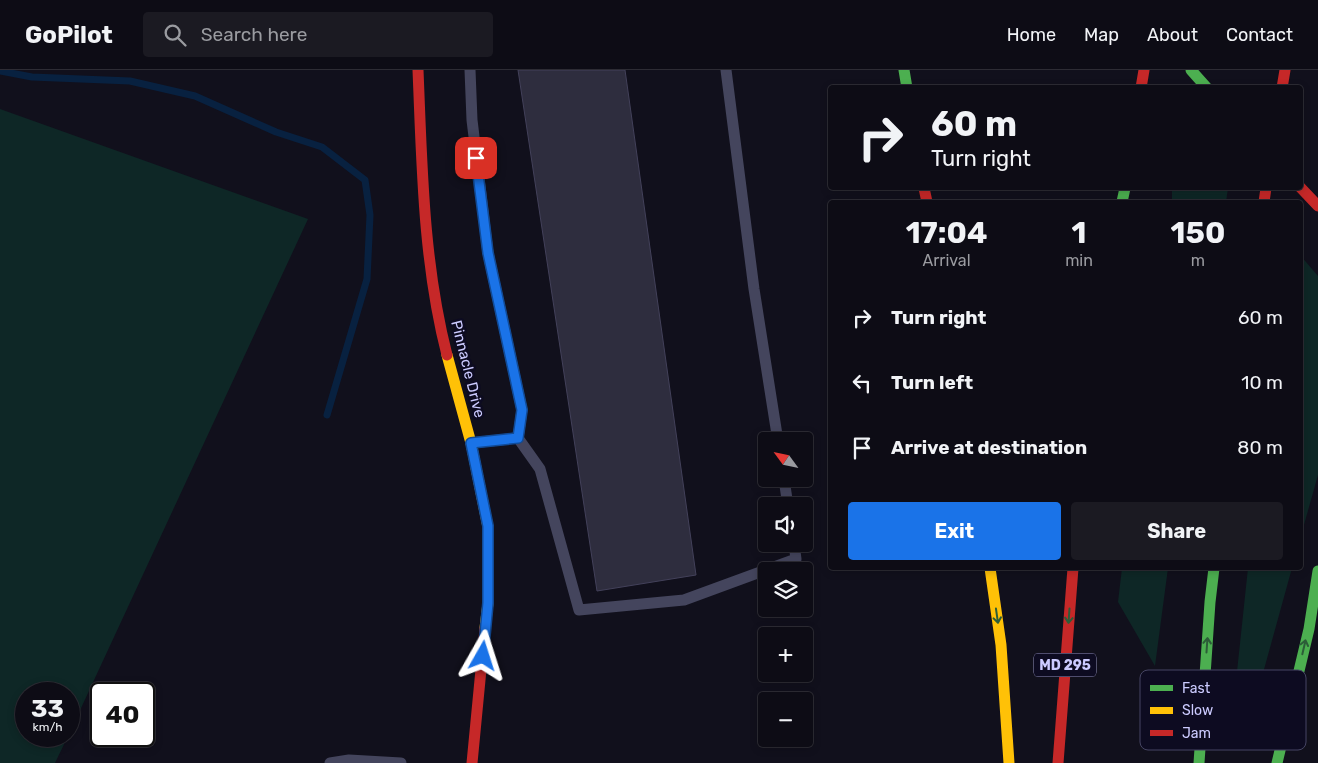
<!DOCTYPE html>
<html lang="en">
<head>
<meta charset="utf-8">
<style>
  body { margin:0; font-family:Rubik,sans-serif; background:#1b1a22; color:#f1f3f6; height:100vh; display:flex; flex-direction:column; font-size:19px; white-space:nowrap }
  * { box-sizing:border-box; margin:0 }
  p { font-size:16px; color:#9a9ba0 }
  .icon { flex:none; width:28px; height:28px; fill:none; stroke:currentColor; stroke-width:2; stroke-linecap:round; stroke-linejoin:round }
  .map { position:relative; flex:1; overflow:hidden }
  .side { position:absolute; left:828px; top:130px; width:475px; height:370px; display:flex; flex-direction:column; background:#0d0c15; border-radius:5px; box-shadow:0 2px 8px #0003,0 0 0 1px #2d2c34 }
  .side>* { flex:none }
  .top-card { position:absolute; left:828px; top:15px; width:475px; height:105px; border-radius:5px; box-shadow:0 2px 8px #0003,0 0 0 1px #2d2c34; background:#0d0c15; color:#f1f3f6; overflow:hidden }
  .needle { width:32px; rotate:303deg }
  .controls { position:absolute; left:758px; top:362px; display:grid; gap:10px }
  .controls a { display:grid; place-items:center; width:55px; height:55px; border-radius:5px; background:#0d0c15; box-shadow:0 2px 8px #0003,0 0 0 1px #2d2c34; font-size:25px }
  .speed { position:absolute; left:15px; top:612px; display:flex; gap:10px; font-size:25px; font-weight:700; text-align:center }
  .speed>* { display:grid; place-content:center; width:65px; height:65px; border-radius:50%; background:#0d0c15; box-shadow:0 2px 8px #0003,0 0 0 1px #2d2c34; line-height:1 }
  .speed small { font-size:12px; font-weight:400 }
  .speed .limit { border:2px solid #111; border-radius:8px; background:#fff; color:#111 }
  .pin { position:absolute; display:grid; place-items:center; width:42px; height:42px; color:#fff; margin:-21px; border-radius:10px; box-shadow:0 2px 8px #0006 }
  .me { position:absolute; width:55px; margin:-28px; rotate:6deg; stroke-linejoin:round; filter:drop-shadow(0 0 4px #0008) }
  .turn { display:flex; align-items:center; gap:18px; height:105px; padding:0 20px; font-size:22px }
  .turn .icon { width:65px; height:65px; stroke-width:2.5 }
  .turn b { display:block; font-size:35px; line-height:42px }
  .eta { display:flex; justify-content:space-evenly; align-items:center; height:85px; text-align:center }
  .eta b { font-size:30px; font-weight:700; line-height:35px }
  .action { display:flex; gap:10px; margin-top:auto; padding:10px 20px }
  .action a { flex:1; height:58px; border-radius:5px; background:#1a73e8; color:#fff; font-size:20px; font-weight:700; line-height:58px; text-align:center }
  .action a+a { background:#1b1a22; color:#f1f3f6 }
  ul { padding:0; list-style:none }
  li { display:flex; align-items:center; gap:15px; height:65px; padding:0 20px }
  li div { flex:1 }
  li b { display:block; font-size:19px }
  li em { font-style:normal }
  header { display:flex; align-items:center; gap:30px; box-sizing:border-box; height:70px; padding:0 25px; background:#0d0c15; border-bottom:1px solid #2d2c34 }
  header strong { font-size:24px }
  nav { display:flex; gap:28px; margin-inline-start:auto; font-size:18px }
  .search { width:350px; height:45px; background:#1b1a22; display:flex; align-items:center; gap:12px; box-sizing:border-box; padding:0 18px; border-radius:5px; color:#9a9ba0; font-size:19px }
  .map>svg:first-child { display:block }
  .green { fill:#0e2726 }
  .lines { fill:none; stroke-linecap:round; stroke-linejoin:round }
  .stream { stroke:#082140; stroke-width:7 }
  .building { fill:#2e2d3e; stroke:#43415a }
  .lane { stroke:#44455d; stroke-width:11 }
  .fast { stroke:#4caf50; stroke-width:11 }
  .slow { stroke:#ffc107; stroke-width:11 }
  .jam { stroke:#c62828; stroke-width:11 }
  .oneway { stroke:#2c5d38 }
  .route-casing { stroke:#114b97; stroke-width:12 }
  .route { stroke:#1a73e8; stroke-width:9 }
  .labels { text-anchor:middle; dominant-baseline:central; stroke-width:5; stroke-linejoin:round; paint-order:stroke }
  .shield { fill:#0d0b21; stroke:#9391bc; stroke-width:1 }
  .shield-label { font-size:14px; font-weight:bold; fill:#cccbff }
  .street-label { font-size:15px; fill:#cccbff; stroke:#0d0b21 }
  .key { fill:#0d0b21; stroke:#464564; stroke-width:1 }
  .key-label { font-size:14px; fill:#cccbff }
</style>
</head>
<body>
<header>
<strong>GoPilot</strong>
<div class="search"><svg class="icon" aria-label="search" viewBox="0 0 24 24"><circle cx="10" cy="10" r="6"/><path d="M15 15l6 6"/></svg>Search here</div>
<nav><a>Home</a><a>Map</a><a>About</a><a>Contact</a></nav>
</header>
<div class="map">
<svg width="1318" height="693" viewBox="0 0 1318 693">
  <rect width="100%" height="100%" fill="#11101c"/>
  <path class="green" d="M0,39L308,149L69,664V624H26V666H68L55,693H0Z
    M1172,118H1228L1226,132H1172Z
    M1300,185L1318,206V405L1300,469Z
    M1122,498H1168L1155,596L1118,532Z
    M1248,498H1292L1242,679L1236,611Z"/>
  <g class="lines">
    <path class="stream" d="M0,1L32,7L130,11L195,26L276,62L322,77L365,110L370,145L367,209L327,345"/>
  </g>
  <path class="building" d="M518,0H625L696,505L597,521Z"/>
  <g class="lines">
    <path class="lane" d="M470,0L472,50L488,183L522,340L518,368L471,373
      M726,0L754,219L778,371
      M518,368L540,399L579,540L684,530L796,489L794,474
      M784,409L788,436
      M330,693L349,690L401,693"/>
    <path class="fast" d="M904,0L907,18
      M1191,0L1207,18
      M1122,132L1125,118
      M1199,693L1210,532L1214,498
      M1277,693L1309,559L1318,501"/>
    <path class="slow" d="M447,285L471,373L488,457V533L485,558
      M990,498L1001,575L1009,693"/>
    <path class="jam" d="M418,0C422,95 423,192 447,285
      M1141,18L1144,0
      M1282,18L1285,0
      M1300,117L1318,136
      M924,118L927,132
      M1264,132L1266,118
      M472,693L485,558
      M1058,693L1073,498"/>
  </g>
  <defs><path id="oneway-shaft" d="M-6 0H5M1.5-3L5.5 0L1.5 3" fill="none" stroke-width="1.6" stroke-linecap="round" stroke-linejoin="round" transform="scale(1.25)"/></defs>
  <g class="oneway">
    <use href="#oneway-shaft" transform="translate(997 546) rotate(82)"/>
    <use href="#oneway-shaft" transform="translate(1069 546) rotate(94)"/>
    <use href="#oneway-shaft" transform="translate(1207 575) rotate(-86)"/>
    <use href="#oneway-shaft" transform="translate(1304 577) rotate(-77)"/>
  </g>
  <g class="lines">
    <g class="route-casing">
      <path id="route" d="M476,88L488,183L522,340L518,368L471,373L488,456V533L483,586"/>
    </g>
    <use href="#route" class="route"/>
  </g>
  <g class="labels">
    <rect class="shield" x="1034" y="583.5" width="62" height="23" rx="4"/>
    <g class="shield-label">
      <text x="1065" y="595">MD 295</text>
    </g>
    <g class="street-label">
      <text transform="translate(468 299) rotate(76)">Pinnacle Drive</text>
    </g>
  </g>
  <rect x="1140" y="600" width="166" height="80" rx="8" class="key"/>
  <rect x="1150" y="615" width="23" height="6" fill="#4caf50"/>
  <rect x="1150" y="637" width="23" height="7" fill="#ffc107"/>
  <rect x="1150" y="660" width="23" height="6" fill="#c62828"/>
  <g class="key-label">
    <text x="1182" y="623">Fast</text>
    <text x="1182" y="645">Slow</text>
    <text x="1182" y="668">Jam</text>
  </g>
</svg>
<div class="controls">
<a><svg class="needle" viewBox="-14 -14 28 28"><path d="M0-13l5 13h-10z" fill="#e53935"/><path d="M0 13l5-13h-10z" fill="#9a9ba0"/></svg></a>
<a><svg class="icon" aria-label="sound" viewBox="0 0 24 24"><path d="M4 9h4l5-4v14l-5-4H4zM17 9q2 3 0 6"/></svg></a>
<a><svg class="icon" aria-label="layers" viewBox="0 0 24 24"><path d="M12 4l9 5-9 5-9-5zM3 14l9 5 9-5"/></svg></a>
<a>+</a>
<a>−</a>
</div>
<div class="speed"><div>33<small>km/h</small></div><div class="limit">40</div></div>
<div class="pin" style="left:476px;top:88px;background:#d93025"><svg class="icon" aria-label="arrive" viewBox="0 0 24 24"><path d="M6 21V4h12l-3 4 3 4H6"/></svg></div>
<svg class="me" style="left:483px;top:586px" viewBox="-20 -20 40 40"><path d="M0-17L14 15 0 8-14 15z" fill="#1a73e8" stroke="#fff" stroke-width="4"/></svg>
<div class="top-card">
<div class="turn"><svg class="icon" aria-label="right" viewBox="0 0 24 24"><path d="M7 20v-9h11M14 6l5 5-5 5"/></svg><div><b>60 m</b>Turn right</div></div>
</div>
<section class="side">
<div class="eta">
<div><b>17:04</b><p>Arrival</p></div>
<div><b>1</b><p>min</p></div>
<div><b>150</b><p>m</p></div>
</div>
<ul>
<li><svg class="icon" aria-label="right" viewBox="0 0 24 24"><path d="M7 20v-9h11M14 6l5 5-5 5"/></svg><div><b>Turn right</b></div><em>60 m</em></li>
<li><svg class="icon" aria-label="left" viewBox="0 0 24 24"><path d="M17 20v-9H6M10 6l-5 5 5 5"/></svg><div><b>Turn left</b></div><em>10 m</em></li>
<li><svg class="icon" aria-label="arrive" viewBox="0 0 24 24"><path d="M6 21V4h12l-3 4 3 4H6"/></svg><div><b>Arrive at destination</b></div><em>80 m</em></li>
</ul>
<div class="action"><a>Exit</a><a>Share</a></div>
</section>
</div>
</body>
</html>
